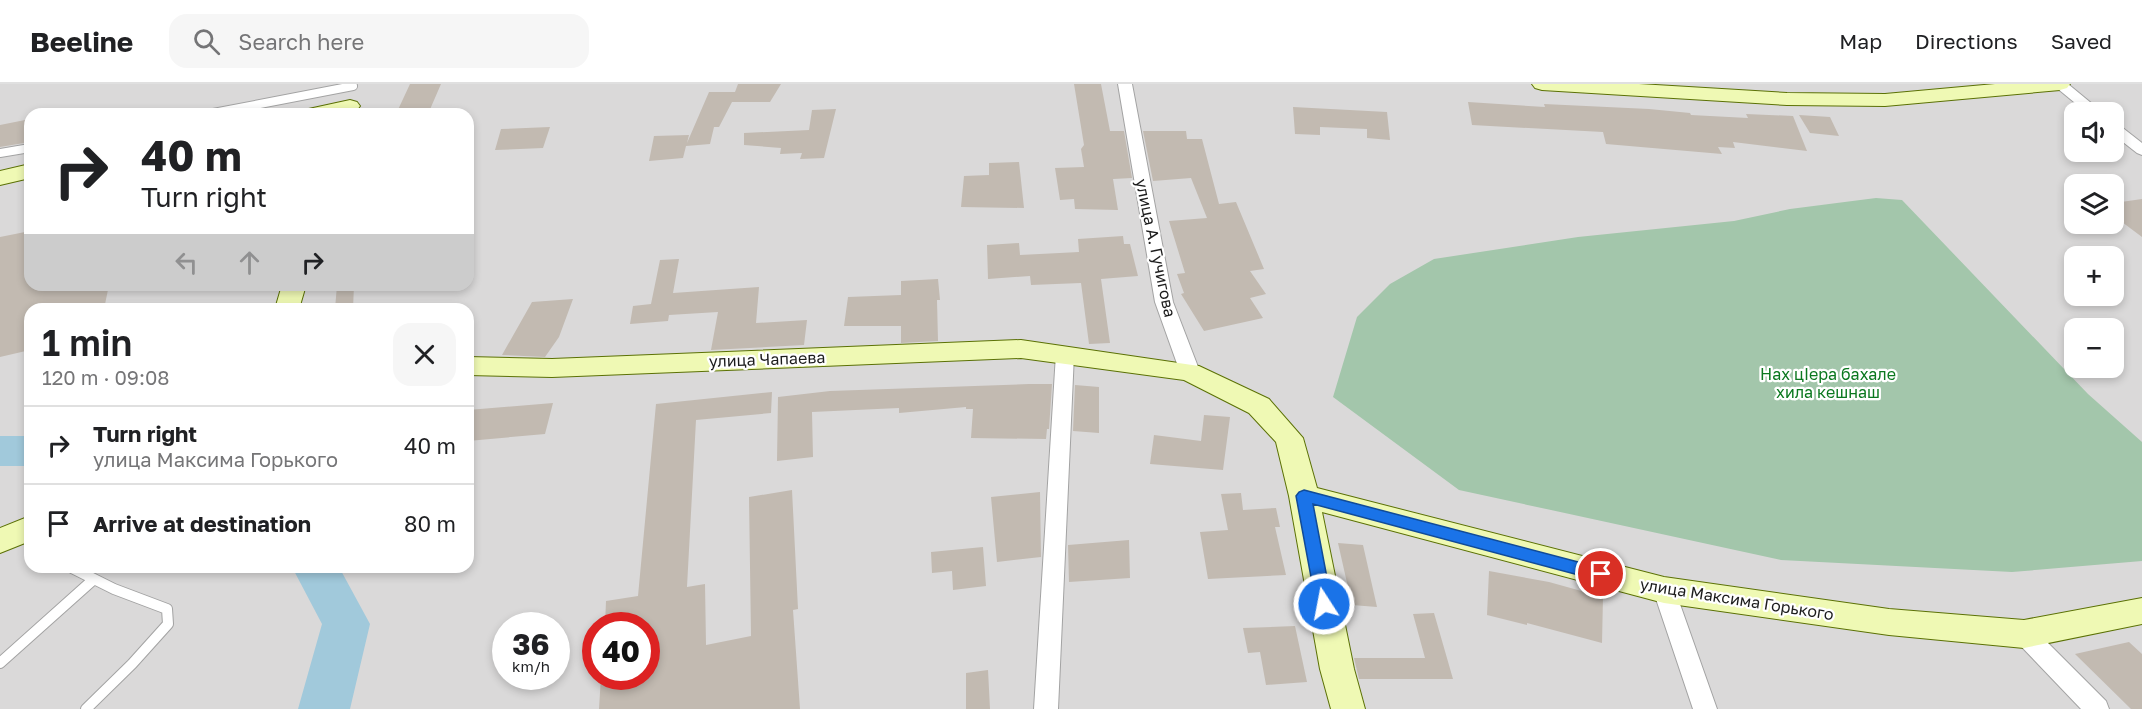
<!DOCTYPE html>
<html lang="en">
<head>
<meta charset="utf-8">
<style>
  body { margin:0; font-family:"Golos Text",sans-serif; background:#f6f6f6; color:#202124; height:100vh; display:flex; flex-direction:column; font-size:22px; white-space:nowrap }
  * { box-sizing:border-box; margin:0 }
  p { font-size:20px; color:#757577 }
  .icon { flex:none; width:33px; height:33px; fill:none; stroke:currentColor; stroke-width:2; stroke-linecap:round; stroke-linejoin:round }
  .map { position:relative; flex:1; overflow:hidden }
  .side { position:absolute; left:24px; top:219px; width:450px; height:270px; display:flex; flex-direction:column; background:#fff; border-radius:18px; box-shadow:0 3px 9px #0003 }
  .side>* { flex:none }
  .top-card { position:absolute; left:24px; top:24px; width:450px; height:183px; border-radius:18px; box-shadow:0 3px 9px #0003; background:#fff; color:#202124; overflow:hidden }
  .fabs { position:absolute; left:2064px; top:18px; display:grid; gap:12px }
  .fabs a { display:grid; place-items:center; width:60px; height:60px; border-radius:12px; background:#fff; box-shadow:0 3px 9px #0003; font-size:30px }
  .speed { position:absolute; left:492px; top:528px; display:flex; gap:12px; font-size:30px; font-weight:700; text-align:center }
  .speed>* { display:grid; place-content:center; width:78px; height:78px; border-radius:50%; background:#fff; box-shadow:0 3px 9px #0003; line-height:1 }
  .speed small { font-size:15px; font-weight:400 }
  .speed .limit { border:9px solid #d22; background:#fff; color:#111 }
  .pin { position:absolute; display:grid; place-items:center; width:51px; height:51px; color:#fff; margin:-26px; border:3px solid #fff; border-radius:50%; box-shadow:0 2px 6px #0007 }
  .me { position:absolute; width:66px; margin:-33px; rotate:349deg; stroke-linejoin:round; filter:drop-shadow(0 0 4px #0008) }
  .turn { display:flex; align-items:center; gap:21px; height:126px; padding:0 18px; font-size:27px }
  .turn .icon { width:78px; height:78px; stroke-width:2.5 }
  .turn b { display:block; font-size:42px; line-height:51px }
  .lanes { display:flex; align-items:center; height:57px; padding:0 18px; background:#0003; justify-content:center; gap:30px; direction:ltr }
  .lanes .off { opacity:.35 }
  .round { display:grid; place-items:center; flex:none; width:63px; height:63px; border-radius:18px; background:#f6f6f6 }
  .headline { display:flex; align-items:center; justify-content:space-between; height:102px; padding:0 18px }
  h1 { font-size:36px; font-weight:600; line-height:45px }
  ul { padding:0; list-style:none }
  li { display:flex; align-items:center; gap:18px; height:78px; padding:0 18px; border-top:2px solid #e0e0e0 }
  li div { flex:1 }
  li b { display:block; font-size:22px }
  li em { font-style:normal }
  header { display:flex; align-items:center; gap:36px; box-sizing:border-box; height:84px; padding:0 30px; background:#fff; border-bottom:2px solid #e0e0e0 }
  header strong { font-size:28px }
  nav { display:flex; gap:33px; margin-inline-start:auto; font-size:21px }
  .search { width:420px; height:54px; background:#f6f6f6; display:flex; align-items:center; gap:15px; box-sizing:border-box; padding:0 21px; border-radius:18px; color:#757577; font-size:22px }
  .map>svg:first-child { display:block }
  .residential { fill:#dad9d9; fill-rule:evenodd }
  .cemetery { fill:#a3c6ab }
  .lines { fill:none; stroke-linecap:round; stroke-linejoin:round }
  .river { fill:#a1c9db; fill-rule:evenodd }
  .building { fill:#c2bab1 }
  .lane-far1-casing { stroke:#a3a3a3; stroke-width:10 }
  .lane-casing { stroke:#a3a3a3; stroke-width:12 }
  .street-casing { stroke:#a3a3a3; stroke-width:2 }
  .secondary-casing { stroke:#5b7105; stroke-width:2 }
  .lane-far1 { stroke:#fff; stroke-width:8 }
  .lane { stroke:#fff; stroke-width:10 }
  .street { fill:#fff; fill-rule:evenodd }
  .secondary { fill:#eff9b4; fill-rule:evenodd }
  .route { fill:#1a73e8; stroke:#114b97; stroke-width:1.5 }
  .labels { text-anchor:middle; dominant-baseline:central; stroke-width:4.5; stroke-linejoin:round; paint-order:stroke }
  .street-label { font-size:16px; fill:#1c1c1c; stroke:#fff }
  .park-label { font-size:16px; fill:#0b781f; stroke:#fff }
</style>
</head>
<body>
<header>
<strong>Beeline</strong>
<div class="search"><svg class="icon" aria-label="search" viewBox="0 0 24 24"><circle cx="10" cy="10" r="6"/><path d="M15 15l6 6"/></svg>Search here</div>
<nav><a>Map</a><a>Directions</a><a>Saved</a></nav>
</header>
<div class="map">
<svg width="2142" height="625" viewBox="0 0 2142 625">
  <rect width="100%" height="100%" fill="#edeae1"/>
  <path class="residential" d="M0,0H2142V625H0ZM2074,28H2114V68H2074ZM30,30H468V201H30ZM2074,100H2114V140H2074ZM2074,172H2114V212H2074ZM30,225H468V483H30ZM2074,244H2114V284H2074ZM506,542H556V592H506ZM596,542H646V592H596Z"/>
  <path class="cemetery" d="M1876,114L1902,116L2088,310L2142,358V477L2012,488L1781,476L1459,406L1333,313L1357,233L1390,200L1434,175L1578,153L1734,137L1790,125Z"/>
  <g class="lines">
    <path class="river" d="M0,352H30V382H0Z
      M292,483H339L370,540L350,625H298L322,540Z"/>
  </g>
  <path class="building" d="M410,0H441L428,30H396Z
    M738,0H781L770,18H732L719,43H714L710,60L686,62L683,74L649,77L654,52L689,51L687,59L709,8H735Z
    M1074,0H1101L1110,47H1124L1132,94L1113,95L1118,126L1075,125L1074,115L1060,116L1055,84L1084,83L1081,65L1084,61Z
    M1468,18L1545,23L1544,20L1649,25L1690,29L1691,31L1748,34L1746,30L1793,32L1807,67L1733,58L1735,64L1718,63L1722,70L1606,60L1603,48L1472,41Z
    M1293,23L1387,28L1390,56L1367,54V45L1320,43V51L1295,50Z
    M836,25L824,74L800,75L802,69L780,70L781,64L744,61V49L809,46L812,26Z
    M1799,31L1830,33L1839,52L1810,49Z
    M30,35V58L0,63V41Z
    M550,43L543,64L495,66L501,45Z
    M1143,47H1186L1187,55H1202L1219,120L1236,118L1264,185L1250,187L1266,210L1250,214L1263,234L1204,247L1181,210L1184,209L1177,190L1185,189L1169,137L1207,134L1191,94L1153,97Z
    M1019,78L1024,124L961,123L964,92L989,91V79Z
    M2142,115V153L2114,132V119Z
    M30,147V201H109L104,225H30V266L0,273V153Z
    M1123,152L1124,160H1130L1138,192L1101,195L1110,259L1089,260L1081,199L1031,201L1030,192L988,195L987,161L1019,159L1020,171L1079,168L1078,155Z
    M679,175L673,209L759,203L756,239L807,236L804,261L711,266L718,228L669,231L668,237L630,240L633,222L651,220L660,176Z
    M938,195L940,216H937L938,257L901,259V242H844L848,213L901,211V197Z
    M337,201H354L353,225H335Z
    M573,215L559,253L545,273L502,271L532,218Z
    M1029,300H1052L1049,345H1047L1046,355L971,354L973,325H966V323L899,329V324L812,328L813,373L777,377L778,313L830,307Z
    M1075,301L1099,303V349L1073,347Z
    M772,308L771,329L696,336L687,503L705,500L706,561L751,552L749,413L792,406L798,525L793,526L800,625H599L601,592H646V542H605L606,517L638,512L656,320Z
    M553,319L545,350L468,357V326Z
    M1204,331L1230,333L1223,386L1150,380L1154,351L1201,357Z
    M1040,408L1041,473L997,478L991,413Z
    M1241,409L1243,426L1276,424L1280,443H1275L1286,491L1208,495L1200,448L1228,446L1221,410Z
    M1129,456L1130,494L1069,498L1068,461Z
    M1338,459L1363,461L1377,523L1352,521Z
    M983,463L986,502L953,506L952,487L932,489L931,468Z
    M1489,487L1549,498L1603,513L1602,559L1527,539V541L1487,531Z
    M1434,529L1453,595H1359L1354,574H1425L1413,530Z
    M1295,542L1307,598L1266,601L1260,568L1248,569L1243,544Z
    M2129,558L2142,570V625H2131L2075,570Z
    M988,586L990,625H966V589Z"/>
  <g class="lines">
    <g class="lane-far1-casing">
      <path id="lane-far1" d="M208,30L353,2
        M0,69L30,64"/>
    </g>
    <g class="lane-casing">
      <path id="lane" d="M70,483L114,505L167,525L168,540L132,580L86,625
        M0,579L94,495"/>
    </g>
    <g class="street-casing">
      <path id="street" d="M1118,0H1132L1173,218L1200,288L1197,293L1190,294L1183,293L1180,288L1155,218Z
        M2052,0H2068L2102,28H2086Z
        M2114,40L2119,41L2142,59V71L2137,69L2114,51Z
        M1065,264L1072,266L1074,270L1058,625H1034L1056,270L1058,266Z
        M1664,497L1672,499L1675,506L1717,625H1693L1653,506L1656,499Z
        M2024,540L2032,543L2106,617L2109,625H2081L2016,557L2012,550L2016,543Z"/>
    </g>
    <g class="secondary-casing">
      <path id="secondary" d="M1532,0H1639L1787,9L1885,10L1995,0H2070L2067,4L2060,6L1885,22L1787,21L1542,6L1535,4Z
        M350,16L357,18L360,22L357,26L341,30H301L304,26Z
        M30,80V94L0,101V87Z
        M282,201H306L299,225H275Z
        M1021,256L1199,282L1269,315L1303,354L1317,404L1664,493L1889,525L2024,536L2142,514V540L2024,564L1889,551L1664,519L1322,428L1354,585L1365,625H1331L1320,585L1289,412L1276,358L1249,329L1184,296L1021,274L552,293L468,291V273L552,275Z
        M30,432V457L0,469V444Z"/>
    </g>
    <use href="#lane-far1" class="lane-far1"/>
    <use href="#lane" class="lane"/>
    <use href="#street" class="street"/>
    <use href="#secondary" class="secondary"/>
  </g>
  <path class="route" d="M1304,406L1601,484L1607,486L1609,490L1607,495L1601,497L1313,420L1332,520L1330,525L1324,527L1319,525L1316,520L1296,412L1299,408Z"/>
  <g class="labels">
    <g class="street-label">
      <text transform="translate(1156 164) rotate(78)">улица А. Гучигова</text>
      <text transform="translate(767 275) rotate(-2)">улица Чапаева</text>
      <text transform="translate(1737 515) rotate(9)">улица Максима Горького</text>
    </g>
    <g class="park-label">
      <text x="1828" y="290">Нах цIера бахале<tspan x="1828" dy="18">хила кешнаш</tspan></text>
    </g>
  </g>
</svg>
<div class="fabs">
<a><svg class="icon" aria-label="sound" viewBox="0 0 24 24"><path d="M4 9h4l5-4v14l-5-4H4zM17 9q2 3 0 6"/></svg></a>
<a><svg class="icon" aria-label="layers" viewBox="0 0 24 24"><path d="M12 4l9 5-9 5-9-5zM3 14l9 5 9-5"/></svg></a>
<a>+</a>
<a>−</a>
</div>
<div class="speed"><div>36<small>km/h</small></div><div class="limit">40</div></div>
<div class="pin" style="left:1601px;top:490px;background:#d93025"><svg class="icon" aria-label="arrive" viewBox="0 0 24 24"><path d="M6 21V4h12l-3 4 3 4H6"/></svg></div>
<svg class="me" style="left:1324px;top:520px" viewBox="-20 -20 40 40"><circle r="17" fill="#1a73e8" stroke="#fff" stroke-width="3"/><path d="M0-11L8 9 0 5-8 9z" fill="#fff"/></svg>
<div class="top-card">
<div class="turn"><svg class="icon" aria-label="right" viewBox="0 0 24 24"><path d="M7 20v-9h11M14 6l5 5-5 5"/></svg><div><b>40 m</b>Turn right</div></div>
<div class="lanes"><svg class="icon off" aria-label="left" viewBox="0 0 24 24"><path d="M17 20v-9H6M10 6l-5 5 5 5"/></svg><svg class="icon off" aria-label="ahead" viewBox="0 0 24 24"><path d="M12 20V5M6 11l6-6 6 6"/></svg><svg class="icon" aria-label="right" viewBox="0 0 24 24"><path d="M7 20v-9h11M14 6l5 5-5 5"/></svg></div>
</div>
<section class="side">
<div class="headline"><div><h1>1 min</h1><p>120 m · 09:08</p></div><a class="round"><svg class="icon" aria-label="close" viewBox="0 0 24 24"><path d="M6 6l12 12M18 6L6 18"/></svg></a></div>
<ul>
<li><svg class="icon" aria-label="right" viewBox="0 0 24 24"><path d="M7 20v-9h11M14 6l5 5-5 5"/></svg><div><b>Turn right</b><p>улица Максима Горького</p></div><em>40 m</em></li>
<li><svg class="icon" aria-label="arrive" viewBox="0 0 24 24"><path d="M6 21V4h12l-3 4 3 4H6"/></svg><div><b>Arrive at destination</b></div><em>80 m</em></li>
</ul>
</section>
</div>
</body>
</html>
